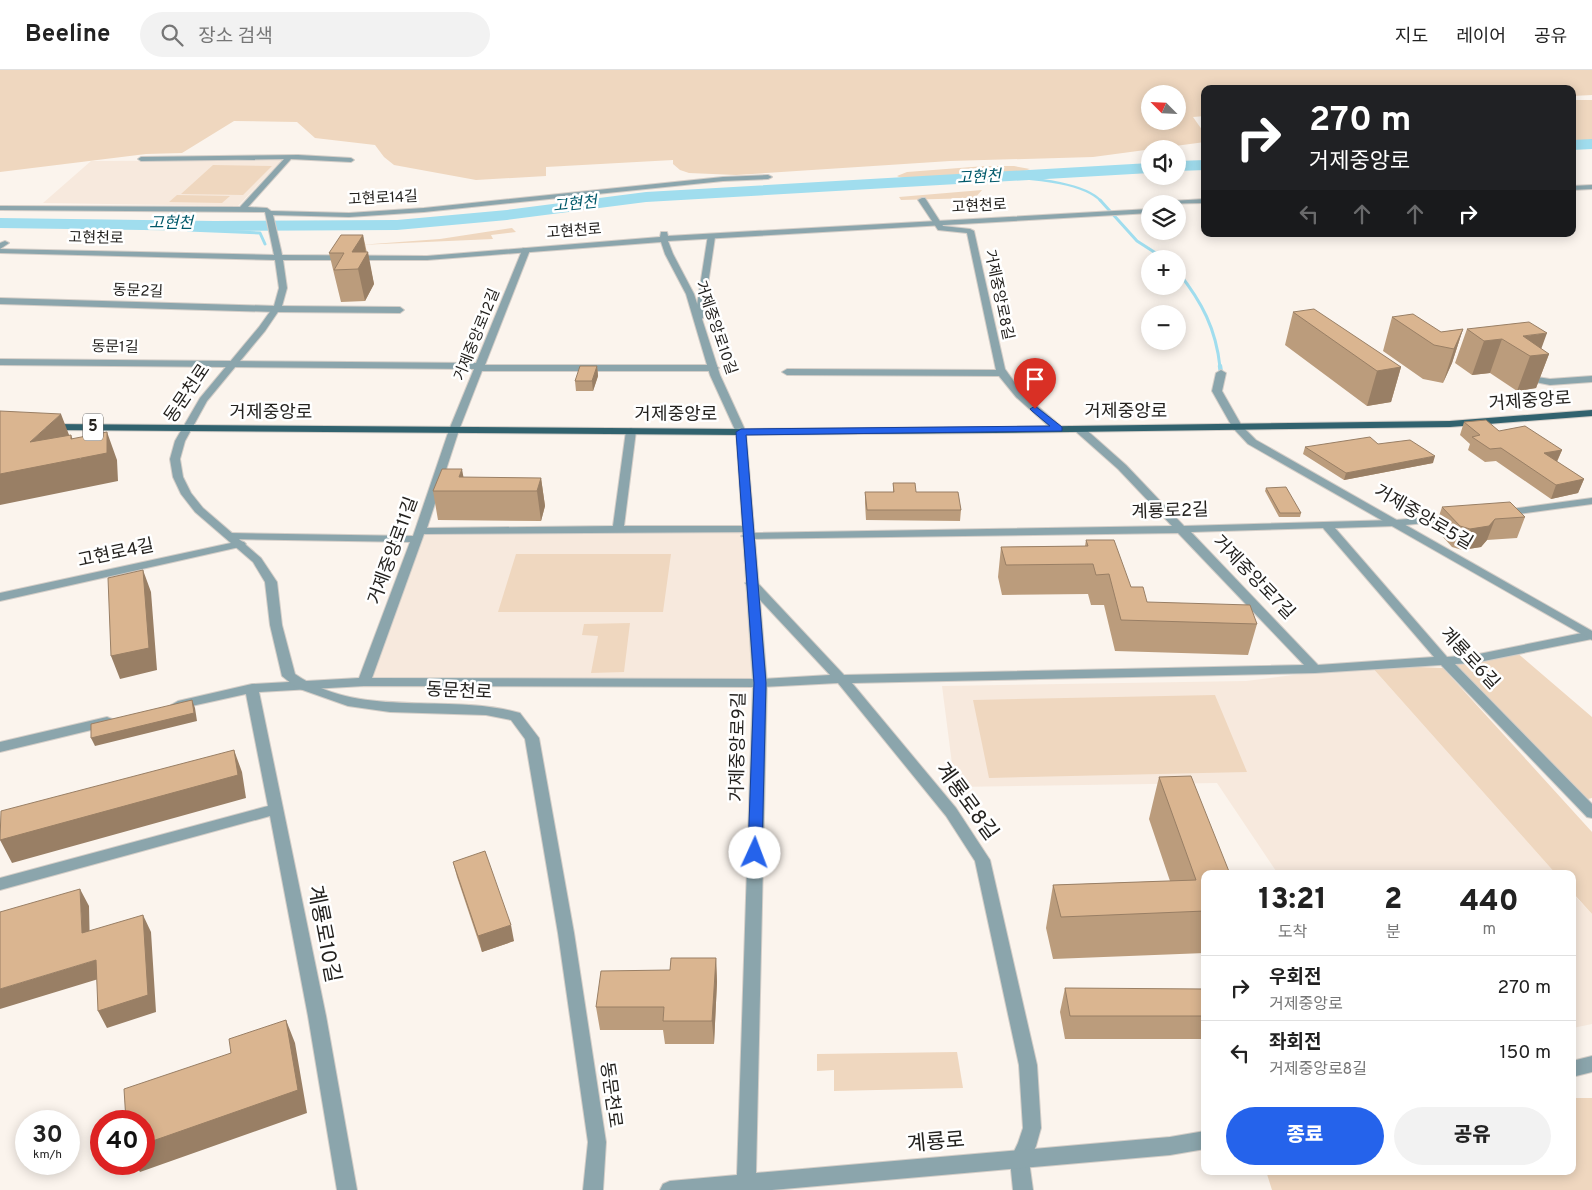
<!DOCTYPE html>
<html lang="ko">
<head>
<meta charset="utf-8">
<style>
  body { margin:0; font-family:Overpass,"Noto Sans KR",sans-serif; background:#f2f2f2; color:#222; height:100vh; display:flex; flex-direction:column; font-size:19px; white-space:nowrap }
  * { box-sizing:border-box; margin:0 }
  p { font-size:16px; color:#767676 }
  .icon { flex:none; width:28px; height:28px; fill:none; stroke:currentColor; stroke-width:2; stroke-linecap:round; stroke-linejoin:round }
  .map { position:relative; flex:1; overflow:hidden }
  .details { position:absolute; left:1201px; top:800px; width:375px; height:305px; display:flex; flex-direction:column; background:#fff; border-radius:10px; box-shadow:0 2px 12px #0003 }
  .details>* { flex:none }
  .top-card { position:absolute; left:1201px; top:15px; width:375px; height:152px; border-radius:10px; box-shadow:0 2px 12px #0003; background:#202124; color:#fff; overflow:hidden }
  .needle { width:32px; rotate:294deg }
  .buttons { position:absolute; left:1141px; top:15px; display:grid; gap:10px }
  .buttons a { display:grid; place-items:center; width:45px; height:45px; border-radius:50%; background:#fff; box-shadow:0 2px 12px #0003; font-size:25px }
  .speed { position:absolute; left:15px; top:1040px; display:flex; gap:10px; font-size:25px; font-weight:700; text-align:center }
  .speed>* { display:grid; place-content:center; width:65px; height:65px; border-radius:50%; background:#fff; box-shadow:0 2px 12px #0003; line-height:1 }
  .speed small { font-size:12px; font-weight:400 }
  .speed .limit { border:8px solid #d22; background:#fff; color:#111 }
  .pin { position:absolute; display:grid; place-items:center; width:42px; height:42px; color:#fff; margin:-51px -21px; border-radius:50% 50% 50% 0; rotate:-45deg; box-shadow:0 0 5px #0007 }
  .pin .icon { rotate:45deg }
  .me { position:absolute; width:55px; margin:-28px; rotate:2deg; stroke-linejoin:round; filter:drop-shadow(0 0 4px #0008) }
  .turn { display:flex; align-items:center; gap:18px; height:105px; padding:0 25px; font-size:22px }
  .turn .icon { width:65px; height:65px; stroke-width:2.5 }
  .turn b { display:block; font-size:35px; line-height:42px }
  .lanes { display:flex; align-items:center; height:48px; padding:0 25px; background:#0003; justify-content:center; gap:25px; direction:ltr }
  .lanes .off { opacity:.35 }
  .eta { display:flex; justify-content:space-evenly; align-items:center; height:85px; text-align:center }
  .eta b { font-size:30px; font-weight:800; line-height:35px }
  .primary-button { display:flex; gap:10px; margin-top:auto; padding:10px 25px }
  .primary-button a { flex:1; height:58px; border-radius:30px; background:#2563eb; color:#fff; font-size:20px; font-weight:800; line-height:58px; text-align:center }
  .primary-button a+a { background:#f2f2f2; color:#222 }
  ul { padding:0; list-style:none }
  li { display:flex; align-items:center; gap:15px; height:65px; padding:0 25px; border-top:1px solid #e0e0e0 }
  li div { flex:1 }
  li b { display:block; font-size:19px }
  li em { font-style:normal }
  header { display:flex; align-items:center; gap:30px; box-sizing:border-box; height:70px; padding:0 25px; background:#fff; border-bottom:1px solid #e0e0e0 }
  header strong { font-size:24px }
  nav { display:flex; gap:28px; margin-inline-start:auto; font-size:18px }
  .search { width:350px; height:45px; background:#f2f2f2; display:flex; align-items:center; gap:12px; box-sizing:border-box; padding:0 18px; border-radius:28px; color:#767676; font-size:19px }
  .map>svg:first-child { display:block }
  .built { fill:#f7e9dd }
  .green { fill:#efd7bf; fill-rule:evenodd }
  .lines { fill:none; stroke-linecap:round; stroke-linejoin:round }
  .stream-far2 { stroke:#a0ddee; stroke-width:2.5 }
  .stream-far1 { stroke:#a0ddee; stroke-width:3 }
  .stream { stroke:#a0ddee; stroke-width:4.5 }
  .river { fill:#a0ddee; fill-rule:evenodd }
  .minor-casing { stroke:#d4cec8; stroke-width:2 }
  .tertiary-casing { stroke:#d4cec8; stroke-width:2 }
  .primary-casing { stroke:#d4cec8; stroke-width:2 }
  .minor { fill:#8ba5ac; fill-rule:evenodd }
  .tertiary { fill:#8ba5ac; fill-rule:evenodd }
  .primary { fill:#31626e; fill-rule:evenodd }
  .wall { fill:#bb9c7c }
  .shaded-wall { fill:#997f65 }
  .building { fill:#dab590; stroke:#997f65 }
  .route { fill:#2563eb; stroke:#184099 }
  .labels { text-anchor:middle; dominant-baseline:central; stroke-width:5; stroke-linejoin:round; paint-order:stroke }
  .far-street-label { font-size:15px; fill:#24221f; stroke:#fff }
  .far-water-label { font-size:16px; font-style:italic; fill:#00596a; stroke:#fff }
  .shield { fill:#fff; stroke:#666462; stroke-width:1 }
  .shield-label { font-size:16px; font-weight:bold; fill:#24221f }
  .street-label { font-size:18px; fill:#24221f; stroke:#fff }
  .near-street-label { font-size:21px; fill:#24221f; stroke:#fff }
</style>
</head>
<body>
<header>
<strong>Beeline</strong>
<div class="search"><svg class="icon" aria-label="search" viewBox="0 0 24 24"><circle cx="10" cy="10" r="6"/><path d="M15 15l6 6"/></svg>장소 검색</div>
<nav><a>지도</a><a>레이어</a><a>공유</a></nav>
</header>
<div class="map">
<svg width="1592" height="1120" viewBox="0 0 1592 1120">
  <rect width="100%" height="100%" fill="#fbf4ed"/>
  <path class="built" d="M282,90L238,136L43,133L91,91Z
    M747,459L760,613L364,612L420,461Z
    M1370,595L1556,804H1278L1217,713L955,717L942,616L1246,611Z
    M1572,823L1592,844V954L1573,958Z"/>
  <path class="green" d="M0,0H1592V25L1573,26L1572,19H1205V46L1193,47L1205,64V72L1093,87L950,91L736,105L689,103L680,100L673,94V90L546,97V106L476,110L394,95L384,87L375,75L315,68L297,52L234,51L182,83L146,84L0,102ZM1150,24H1178V51H1150Z
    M1573,30H1592V72L1573,74Z
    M213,95L272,96L243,125L181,124Z
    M985,96H1014L1030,99L1021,102C1001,104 909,113 897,106L907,102Z
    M982,120L975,128L901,130L899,127Z
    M177,125L230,126L222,133L169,132Z
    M512,158L516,162L491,165L493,169L359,175L440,169Z
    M516,484H671L663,542H498Z
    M630,553L624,602L591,603L598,566L582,565L584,554Z
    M1515,581L1592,647V728L1580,731L1444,591Z
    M1370,595L1443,598L1592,762V844L1573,823L1572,804H1556Z
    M1215,625L1247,702L989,708L973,630Z
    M957,982L963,1018L834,1021V1000L817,1001V984Z
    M1573,1028H1592V1120H1272L1266,1101H1572Z"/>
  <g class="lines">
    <path class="stream-far2" d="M1577,75L1592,77
      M1009,107C1034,109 1083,112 1101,131"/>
    <path class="stream-far1" d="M1100,130L1137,171L1165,189
      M182,156L188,160L260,163L265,174
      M1178,202C1202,232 1216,259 1220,297"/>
    <path class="stream" d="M1220,296L1221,303"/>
    <path class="river" d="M1592,69V79L1572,80V70Z
      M1205,90V100L1178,101V91Z
      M1150,93V103L646,132L507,150L397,160L214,161L0,158V148L214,151L397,150L507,140L646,122Z"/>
    <g class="minor-casing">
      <path id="minor" d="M298,85L351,88L354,90L351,92L291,89L248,137L267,138L271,141L349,143L424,138L723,107L768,105L772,107L768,109L723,111L424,142L349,147L273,145L281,180L277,182L273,180L265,142L0,140V136L240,137L284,89L141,91L138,89L141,87Z
        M922,128H925L943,156L970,159L974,161L1005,299L1022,323L1062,357V361H1054L1016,327L999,306L787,305L782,302L787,299L996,300L967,163L938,160L918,130Z
        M708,165L715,167L703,248L699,251L695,248Z
        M5,171L9,173L0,179V173Z
        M523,178L530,180L485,295H714L719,298L714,301H482L459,360L427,458L613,456L626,361L631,358L636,361L624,456H747L753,459L747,462L424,464L372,608L760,609L830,605L747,516L745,513L751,509L755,510L844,605L1304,595L1178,463L747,469L741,466L747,463L1172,456L1118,399L1074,360V356H1082L1126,395L1184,456L1395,450L1460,445L1462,447L1456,450L1395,456L1335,458L1447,587L1474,585L1592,561V569L1474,593L1455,594L1592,734V748L1587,747L1441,595L1315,603L852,613L956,738L990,790L1037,995L1041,1058L1036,1076L1029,1091L1033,1120H1013L1010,1090L1018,1073L1023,1058L1019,995L975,791L946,746L838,613L760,617L364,616L259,622L326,946L357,1120H337L308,946L270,746L0,820V808L268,736L246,624L178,639L171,635L178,631L252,614L359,608L410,472L230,469L224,466L230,463L413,466L449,360L474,299L0,295V289L476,293ZM1323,458L1434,587L1318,595L1191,462Z
        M0,228L276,236L400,237L404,240L400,243L276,242L0,234Z
        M1221,300L1226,303L1222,321L1243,358L1242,360H1234L1212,321L1216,303Z
        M1525,301L1537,307L1550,309L1592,306V312L1550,315L1530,311L1522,306L1520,304Z
        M1592,428V434L1503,446L1497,443L1503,440Z
        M240,471L244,472L246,474L244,476L0,531V523Z
        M107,647L112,649L114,652L112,655L0,682V672Z"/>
    </g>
    <g class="tertiary-casing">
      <path id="tertiary" d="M1592,115V119L1572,120V116Z
        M1205,129V133L1150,134L1154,132Z
        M1150,139V143L668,171L673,184L694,224L720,305L746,362L767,613L756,1103L1170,1067L1205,1061V1079L1170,1085L772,1120H660L663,1114L670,1111L737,1105L753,613L736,362L710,305L686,224L665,184L661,172L427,190H283L287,218L282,236L265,261L207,331L185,371L180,389L183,407L191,423L203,438L261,488L277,512L282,555L295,604C362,650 446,622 520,643L539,668L574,863L606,1072L603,1120H583L588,1072L558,863L525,669L511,650L486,645L390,642L348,636L297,618L282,606L270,555L265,512L253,492L195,442L181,424L173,407L170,389L175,371L200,328L259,257L274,236L279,218L275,190L0,183V179L274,185L273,180L277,178L281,180L282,185L427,186L660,167L661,162H667L668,166Z
        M1238,355L1242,356L1256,370L1592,561V570L1248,374L1233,358Z
        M1592,986V1002L1572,1007V991Z"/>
    </g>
    <g class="primary-casing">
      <path id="primary" d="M1592,340V346L1450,357L993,363L741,365L50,360L45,357L50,354L741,359L993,357L1450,351Z"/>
    </g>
    <use href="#minor" class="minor"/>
    <use href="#tertiary" class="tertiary"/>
    <use href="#primary" class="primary"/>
  </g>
  <path class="wall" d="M363,165L374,214L365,231L341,232L329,183Z
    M1293,242L1401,297L1391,332L1367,336L1285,275Z
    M1392,247L1441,262L1463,259L1452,293L1443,313L1423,309L1383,281Z
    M1467,259L1541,279L1549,284L1536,318L1517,321L1490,303L1472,305L1455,293Z
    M597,296L598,306L593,321H576L575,311Z
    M1464,352L1562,380L1557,392L1584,409L1578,423L1551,429L1496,391L1485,392L1468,380L1470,374L1460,365Z
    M1378,374L1433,393L1344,410L1303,384L1305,377Z
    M541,408L545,436L541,451L438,450L433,421Z
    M893,413L961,440L960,451L866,450L865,433V422H893Z
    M1266,418L1301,443L1300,447H1279L1265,421Z
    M1442,437L1525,447L1517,468L1487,470L1481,477L1462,480L1452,477L1435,458Z
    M1086,470L1131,517L1147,532L1257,554L1248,585L1115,581L1104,535H1091L1088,524L1002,525L998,507L1001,477L1085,476Z
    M1159,707L1205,804V883L1053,889L1046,858L1053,815L1170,811L1149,749Z
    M453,792L514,871L482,882L457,807Z
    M716,888L717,912L714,974H665L663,960H600L596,937L670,900Z
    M1065,918L1205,921V969H1065L1060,942Z"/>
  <path class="shaded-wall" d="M363,165L366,184L368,182L374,214L365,231L358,199L352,182Z
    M1463,259L1452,293L1443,313L1454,279Z
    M1547,263L1539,285L1549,284L1536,318L1517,321L1530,286L1523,266Z
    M1502,269L1490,303L1472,305L1484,271Z
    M597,296L598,306L593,321L592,311Z
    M1401,297L1391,332L1367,336L1377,301Z
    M61,344L71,370V365L80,389L107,362L117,390L118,411L0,435V404L30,372Z
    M1562,380L1556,393L1544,383Z
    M1435,386L1433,393L1344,410L1346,403Z
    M462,399L466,421L459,407Z
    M541,408L545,436L541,451L537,421Z
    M1584,409L1578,423L1551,429L1556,415Z
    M1495,449L1487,470L1481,477L1462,480L1470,459Z
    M143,500L151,522L157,600L120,609L111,586Z
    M192,630L195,638L197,651L95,676L91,668Z
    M234,680L242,702L246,728L12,793L0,770Z
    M80,819L89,836L90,880L82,863Z
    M143,845L151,862L156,942L107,958L98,941Z
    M511,855L514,871L482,882L478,866Z
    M716,888L717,912L714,974L712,951Z
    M96,890L105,907L0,939V919Z
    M286,950L295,973L307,1043L140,1102L135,1094H144V1074Z"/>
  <path class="building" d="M341,165H363L352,182H368L358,199L334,200L344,183H329Z
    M1314,239L1401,297L1377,301L1293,242Z
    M1413,244L1441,262L1463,259L1454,279L1434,275L1392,247Z
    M1529,252L1547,263L1523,266L1549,284L1530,286L1502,269L1484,271L1467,259Z
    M580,296H597L592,311H575Z
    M0,341L61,344L30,372L71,365V369L107,362V383L0,404Z
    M1486,350L1499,361L1525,356L1562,380L1544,383L1584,409L1556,415L1501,378L1490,379L1472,367L1480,365L1464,352Z
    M1370,367L1378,374L1410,370L1435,386L1346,403L1305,377Z
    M442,399H462L459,407L541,408L537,421H433Z
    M893,413H915L916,422H958L961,440H867L865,422H894Z
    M1286,417L1301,443H1280L1266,418Z
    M1510,432L1525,447L1495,449L1489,456L1470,459L1460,456L1442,437Z
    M1086,470H1114L1131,517H1143L1147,532L1250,535L1257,554L1121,550L1109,504L1096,505L1093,494L1006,495L1001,477L1088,476Z
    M143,500L149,578L111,586L108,508Z
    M192,630L194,643L91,668V654Z
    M234,680L238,705L0,770L1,741Z
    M1191,706L1230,804H1205V841L1061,847L1053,815L1196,810L1159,707Z
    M485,781L511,855L478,866L453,792Z
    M80,819L82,863L143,845L148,925L98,941L96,890L0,919V842Z
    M671,888H716L712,951H663L664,937H596L601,901L670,900Z
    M1065,918L1204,919L1205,921V946H1070Z
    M286,950L298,1020L144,1074V1051H126L124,1019L231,983L229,969Z"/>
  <path class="route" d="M1035,336L1062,357V361L746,365L766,613L762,783L760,787H750L748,783L754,613L736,362L741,359L1050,356L1032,341L1030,339Z"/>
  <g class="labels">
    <g class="far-street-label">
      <text transform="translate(383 129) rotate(-3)">고현로14길</text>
      <text transform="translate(979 137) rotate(-3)">고현천로</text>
      <text transform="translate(574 162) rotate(-4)">고현천로</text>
      <text transform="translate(96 169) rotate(1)">고현천로</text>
      <text transform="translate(138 222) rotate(2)">동문2길</text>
      <text transform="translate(998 225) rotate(78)">거제중앙로8길</text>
      <text transform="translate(715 258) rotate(71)">거제중앙로10길</text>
      <text transform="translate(478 265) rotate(-68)">거제중앙로12길</text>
      <text transform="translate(115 278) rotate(1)">동문1길</text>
    </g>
    <g class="far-water-label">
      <text transform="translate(979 108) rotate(-3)">고현천</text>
      <text transform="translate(575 135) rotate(-6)">고현천</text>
      <text x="171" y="154">고현천</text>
    </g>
    <rect class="shield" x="83" y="343.5" width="20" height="27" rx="4"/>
    <g class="shield-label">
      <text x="93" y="357">5</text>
    </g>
    <g class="street-label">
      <text transform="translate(188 324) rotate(-56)">동문천로</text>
      <text transform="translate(1530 332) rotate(-4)">거제중앙로</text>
      <text x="1126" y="342">거제중앙로</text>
      <text x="271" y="343">거제중앙로</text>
      <text x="676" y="345">거제중앙로</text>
      <text transform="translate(1170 442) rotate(-2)">계룡로2길</text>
      <text transform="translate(1423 448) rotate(30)">거제중앙로5길</text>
      <text transform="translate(394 481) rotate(-70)">거제중앙로11길</text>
      <text transform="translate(116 484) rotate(-12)">고현로4길</text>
      <text transform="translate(1253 508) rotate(46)">거제중앙로7길</text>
      <text transform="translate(1469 589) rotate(47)">계룡로6길</text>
      <text transform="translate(459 622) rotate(3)">동문천로</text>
      <text transform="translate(739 677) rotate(-89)">거제중앙로9길</text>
      <text transform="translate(610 1025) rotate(82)">동문천로</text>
    </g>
    <g class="near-street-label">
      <text transform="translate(966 732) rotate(54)">계룡로8길</text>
      <text transform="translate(323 864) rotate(79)">계룡로10길</text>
      <text transform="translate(936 1073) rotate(-5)">계룡로</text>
    </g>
  </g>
</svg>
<div class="buttons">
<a><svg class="needle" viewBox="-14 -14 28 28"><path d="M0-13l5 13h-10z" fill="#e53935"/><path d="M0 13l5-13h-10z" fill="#767676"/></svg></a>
<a><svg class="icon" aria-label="sound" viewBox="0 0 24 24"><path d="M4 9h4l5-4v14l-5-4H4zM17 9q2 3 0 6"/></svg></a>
<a><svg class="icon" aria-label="layers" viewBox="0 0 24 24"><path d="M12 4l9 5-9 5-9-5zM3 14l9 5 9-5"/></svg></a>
<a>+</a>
<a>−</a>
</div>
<div class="speed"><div>30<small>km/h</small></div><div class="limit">40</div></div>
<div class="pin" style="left:1035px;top:339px;background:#d93025"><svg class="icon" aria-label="arrive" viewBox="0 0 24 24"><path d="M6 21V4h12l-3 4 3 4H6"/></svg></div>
<svg class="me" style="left:755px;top:783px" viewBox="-20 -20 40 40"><circle r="19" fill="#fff"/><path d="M0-13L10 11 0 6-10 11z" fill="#2563eb"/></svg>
<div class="top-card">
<div class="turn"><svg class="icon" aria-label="right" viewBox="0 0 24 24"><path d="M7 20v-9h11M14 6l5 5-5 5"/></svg><div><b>270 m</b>거제중앙로</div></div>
<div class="lanes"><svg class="icon off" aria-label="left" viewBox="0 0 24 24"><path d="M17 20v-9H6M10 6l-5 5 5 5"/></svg><svg class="icon off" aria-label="ahead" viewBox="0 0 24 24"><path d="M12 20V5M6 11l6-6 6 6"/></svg><svg class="icon off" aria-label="ahead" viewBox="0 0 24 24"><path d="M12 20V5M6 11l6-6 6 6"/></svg><svg class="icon" aria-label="right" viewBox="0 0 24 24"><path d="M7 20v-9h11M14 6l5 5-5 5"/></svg></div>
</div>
<section class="details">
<div class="eta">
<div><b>13:21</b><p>도착</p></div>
<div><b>2</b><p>분</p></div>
<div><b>440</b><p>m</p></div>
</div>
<ul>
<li><svg class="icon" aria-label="right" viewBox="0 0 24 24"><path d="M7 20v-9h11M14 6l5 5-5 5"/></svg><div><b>우회전</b><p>거제중앙로</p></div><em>270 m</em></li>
<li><svg class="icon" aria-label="left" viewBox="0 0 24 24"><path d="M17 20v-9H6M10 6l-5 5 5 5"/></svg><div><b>좌회전</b><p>거제중앙로8길</p></div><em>150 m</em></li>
</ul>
<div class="primary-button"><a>종료</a><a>공유</a></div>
</section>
</div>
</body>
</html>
